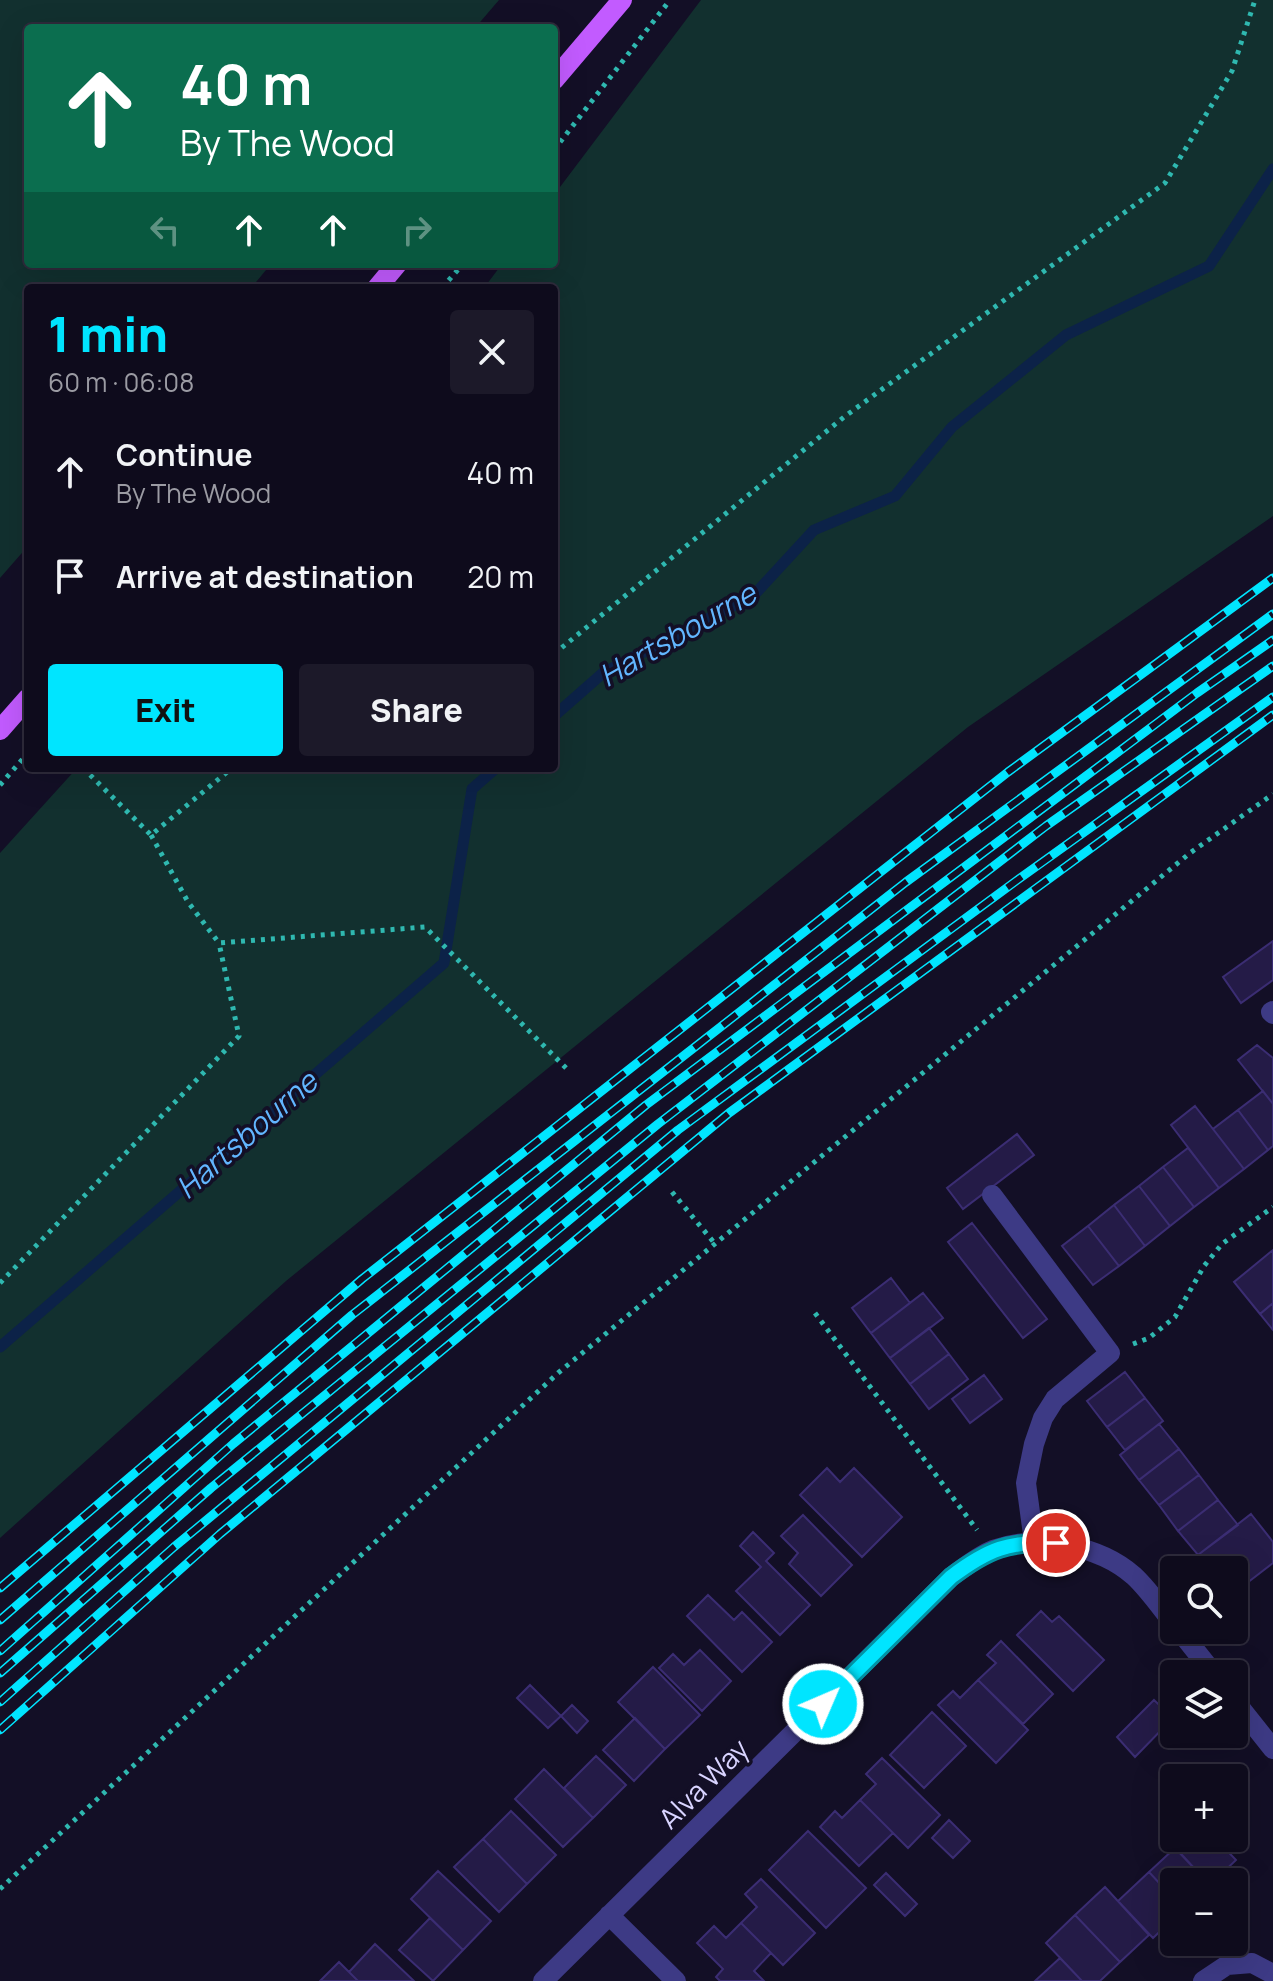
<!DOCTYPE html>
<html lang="en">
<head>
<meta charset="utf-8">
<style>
  body { margin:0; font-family:Manrope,sans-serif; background:#1c1929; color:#f1f3f6; height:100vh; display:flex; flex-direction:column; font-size:30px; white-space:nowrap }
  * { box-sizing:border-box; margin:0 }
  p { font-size:26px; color:#9b9ba3 }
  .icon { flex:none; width:44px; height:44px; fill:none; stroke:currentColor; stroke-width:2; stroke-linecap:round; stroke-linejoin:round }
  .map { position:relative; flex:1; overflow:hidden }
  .side { position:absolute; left:24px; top:284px; width:534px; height:488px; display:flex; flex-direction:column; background:#0e0b1c; border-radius:8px; box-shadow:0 8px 32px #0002,0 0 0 2px #2e2b3b }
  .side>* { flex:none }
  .banner { position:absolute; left:24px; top:24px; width:534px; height:244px; border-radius:8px; box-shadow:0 8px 32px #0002,0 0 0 2px #2e2b3b; background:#0b6e4f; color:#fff; overflow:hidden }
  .fabs { position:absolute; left:1160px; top:1556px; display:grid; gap:16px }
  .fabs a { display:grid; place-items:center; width:88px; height:88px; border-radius:8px; background:#0e0b1c; box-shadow:0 8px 32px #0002,0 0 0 2px #2e2b3b; font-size:40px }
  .pin { position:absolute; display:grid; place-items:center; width:68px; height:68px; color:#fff; margin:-34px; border:4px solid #fff; border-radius:50%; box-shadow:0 2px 8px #0007 }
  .me { position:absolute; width:88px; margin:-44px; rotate:45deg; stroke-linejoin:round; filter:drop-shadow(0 0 6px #0008) }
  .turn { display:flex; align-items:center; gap:28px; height:168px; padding:0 24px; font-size:36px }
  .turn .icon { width:104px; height:104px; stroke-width:2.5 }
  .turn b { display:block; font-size:56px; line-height:68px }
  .lanes { display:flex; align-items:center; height:76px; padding:0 24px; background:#0003; justify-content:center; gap:40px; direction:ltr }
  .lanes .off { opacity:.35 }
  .round { display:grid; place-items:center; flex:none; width:84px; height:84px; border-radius:8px; background:#1c1929 }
  .headline { display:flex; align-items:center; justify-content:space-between; height:136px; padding:0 24px }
  h1 { font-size:48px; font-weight:800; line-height:60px; color:#00e5ff }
  .action { display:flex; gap:16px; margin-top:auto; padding:16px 24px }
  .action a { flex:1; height:92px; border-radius:8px; background:#00e5ff; color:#111; font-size:32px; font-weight:800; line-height:92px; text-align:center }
  .action a+a { background:#1c1929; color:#f1f3f6 }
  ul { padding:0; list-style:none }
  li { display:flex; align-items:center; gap:24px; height:104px; padding:0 24px }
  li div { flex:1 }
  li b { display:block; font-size:30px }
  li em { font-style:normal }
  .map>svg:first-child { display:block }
  .green { fill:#12302f }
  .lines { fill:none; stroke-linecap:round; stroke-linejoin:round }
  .stream { stroke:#0c2248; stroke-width:11 }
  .building { fill:#241b47; stroke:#3b2d73; stroke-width:2 }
  .path { stroke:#2fb8b0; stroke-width:5; stroke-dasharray:4 6; stroke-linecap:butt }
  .minor { stroke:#3d3a85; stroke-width:20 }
  .major { stroke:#c25bff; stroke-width:20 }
  .rail-casing { stroke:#00e5ff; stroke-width:9 }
  .rail { stroke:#130f26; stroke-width:6; stroke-dasharray:18; stroke-linecap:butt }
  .route-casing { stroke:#0095a6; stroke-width:20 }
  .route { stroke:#00e5ff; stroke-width:14 }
  .labels { text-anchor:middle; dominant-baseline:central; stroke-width:7; stroke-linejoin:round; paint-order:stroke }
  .street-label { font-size:28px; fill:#d9d4ff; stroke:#130f26 }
  .water-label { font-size:30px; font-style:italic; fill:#62b6ff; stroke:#130f26 }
</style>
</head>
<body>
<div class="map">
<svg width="1273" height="1981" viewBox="0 0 1273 1981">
  <rect width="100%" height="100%" fill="#130f26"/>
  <path class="green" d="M0,0H499L475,28H28V264H271L251,288H28V546L0,578Z
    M701,0H1273V516L968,727L286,1281L0,1538V853L77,768H554V288H484L502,264H554V195Z"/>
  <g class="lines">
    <path class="stream" d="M554,716L603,673L754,595L814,530L895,496L952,427L1066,335L1209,266L1273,169
      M0,1347L444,963L472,789L496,768"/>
  </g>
  <path class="building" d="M1273,941V980L1241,1003L1223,977Z
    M1257,1045L1273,1058V1104L1238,1060Z
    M1263,1091L1273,1104V1146L1268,1150L1238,1110Z
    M1195,1106L1244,1169L1219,1188L1171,1125Z
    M1238,1110L1268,1150L1244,1169L1213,1129Z
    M1017,1134L1034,1155L963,1209L947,1188Z
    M1188,1148L1219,1188L1194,1207L1163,1167Z
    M1163,1167L1194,1207L1170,1226L1139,1186Z
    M1139,1186L1170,1226L1145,1246L1114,1205Z
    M1114,1205L1145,1246L1119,1266L1088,1226Z
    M972,1223L1047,1319L1023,1338L948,1242Z
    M1088,1226L1119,1266L1093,1285L1062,1246Z
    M1273,1250V1303L1260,1314L1234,1282Z
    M891,1278L910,1303L871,1333L852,1308Z
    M923,1293L943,1318L890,1358L871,1333Z
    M1273,1303V1330L1260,1314Z
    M929,1328L949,1354L910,1384L890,1358Z
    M949,1354L968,1379L929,1409L910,1384Z
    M1125,1372L1145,1398L1107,1427L1087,1401Z
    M984,1375L1002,1399L970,1423L952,1399Z
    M1145,1398L1163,1421L1125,1450L1107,1427Z
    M1159,1424L1179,1449L1139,1480L1120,1455Z
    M1179,1449L1199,1475L1159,1505L1139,1480Z
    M827,1468L840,1482L854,1468L902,1517L862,1557L800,1495Z
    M1199,1475L1218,1500L1178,1531L1159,1505Z
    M1218,1500L1238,1525L1198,1555L1178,1531Z
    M1251,1514L1273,1542V1563L1234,1593V1570H1209L1198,1555Z
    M803,1515L852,1565L821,1596L789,1564L798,1553L781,1536Z
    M753,1532L774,1553L766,1561L810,1605L780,1635L736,1591L761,1567L740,1546Z
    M708,1595L734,1620L742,1612L772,1642L742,1672L687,1616Z
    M1041,1611L1052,1622L1059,1616L1104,1660L1073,1691L1017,1635Z
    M1001,1641L1053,1694L1023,1724L978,1680L996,1663L987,1655Z
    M700,1650L731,1681L702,1711L659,1668L673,1654L684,1665Z
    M653,1667L700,1715L665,1749L618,1702Z
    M978,1680L1028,1730L996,1763L938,1705L953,1691L960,1698Z
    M530,1685L561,1716L548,1728L517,1698Z
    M1154,1700L1173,1718L1135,1757L1117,1737Z
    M572,1705L588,1721L577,1733L561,1716Z
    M932,1712L966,1746L924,1788L890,1755Z
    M635,1718L665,1749L634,1781L603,1750Z
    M596,1756L626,1785L593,1818L564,1788Z
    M882,1758L940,1815L908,1848L860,1800L876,1784L866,1774Z
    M544,1769L593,1818L563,1847L515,1799Z
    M860,1800L893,1833L859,1866L820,1827L835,1811L842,1818Z
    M511,1811L556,1855L527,1884L483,1839Z
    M1174,1819V1838H1215L1236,1860L1213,1882H1207L1160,1831Z
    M949,1820L970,1841L953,1858L932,1838Z
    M808,1831L866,1888L826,1928L769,1870Z
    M483,1839L527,1884L499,1912L454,1867Z
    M1175,1848L1207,1882H1174V1899L1149,1872Z
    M438,1871L491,1921L463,1950L411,1899Z
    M1149,1872L1174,1899V1918L1153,1938L1118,1901Z
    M886,1873L917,1904L905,1916L874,1885Z
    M761,1879L815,1933L783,1965L741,1923L757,1907L745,1894Z
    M1105,1887L1149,1935L1120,1962L1075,1915Z
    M1075,1915L1120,1962L1100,1981H1082L1046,1943Z
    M430,1918L463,1950L433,1981L399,1950Z
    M741,1923L771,1953L754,1971L764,1981H720L716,1977L723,1969L697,1943L714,1926L726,1938Z
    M375,1944L414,1981H358L349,1972Z
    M1060,1958L1082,1981H1035Z
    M339,1962L358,1981H320Z"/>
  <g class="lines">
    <path class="path" d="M554,150L670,0
      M442,288L463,264
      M554,654L844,417L1165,183L1232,71L1255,0
      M83,768L151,835L232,768
      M0,785L28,753
      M151,835L188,902L219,943L425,927L569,1071
      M672,1192L716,1245
      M0,1283L239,1036L219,943
      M815,1313L977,1530
      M1133,1344L1149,1338L1175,1317L1204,1266L1222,1244L1273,1207
      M0,1889L558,1373L1190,853L1273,794"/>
    <path class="minor" d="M1273,1011L1271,1012L1273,1014
      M992,1195L1110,1353L1055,1399L1043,1418L1034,1444L1026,1483L1034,1542
      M1179,1630L1214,1674
      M1234,1700L1273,1749
      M609,1915L676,1981
      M543,1981L951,1577C965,1567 978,1556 993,1550C1037,1534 1099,1545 1134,1576C1149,1590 1161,1608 1174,1624
      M1203,1981L1227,1965L1252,1963L1273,1974"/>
    <path class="major" d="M554,80L622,0
      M377,288L397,264
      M0,730L28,698"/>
    <g class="rail-casing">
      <path id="rail" d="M0,1588L362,1279L1008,772L1273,578
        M0,1620L352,1315L906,882L1273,614
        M0,1651L233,1444L646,1105L1197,693L1273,640
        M0,1673L211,1488L658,1124L1046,826L1273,666
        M0,1702L174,1547L678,1130L1016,881L1273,697
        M0,1730L220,1534L729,1113L1273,715"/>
    </g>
    <use href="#rail" class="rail"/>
  </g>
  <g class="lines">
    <g class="route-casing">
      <path id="route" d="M823,1704L951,1577C988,1549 1009,1541 1056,1543"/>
    </g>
    <use href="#route" class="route"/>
  </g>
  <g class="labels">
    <g class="street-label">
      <text transform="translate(703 1783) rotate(-45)">Alva Way</text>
    </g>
    <g class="water-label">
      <text transform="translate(677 634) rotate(-30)">Hartsbourne</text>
      <text transform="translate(246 1134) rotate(-41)">Hartsbourne</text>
    </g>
  </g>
</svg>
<div class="fabs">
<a><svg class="icon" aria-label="search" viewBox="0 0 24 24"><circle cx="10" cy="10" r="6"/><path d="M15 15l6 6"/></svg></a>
<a><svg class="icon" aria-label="layers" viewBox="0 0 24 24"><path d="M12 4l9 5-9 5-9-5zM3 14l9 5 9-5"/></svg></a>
<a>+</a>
<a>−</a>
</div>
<div class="pin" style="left:1056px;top:1543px;background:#d93025"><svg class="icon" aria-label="arrive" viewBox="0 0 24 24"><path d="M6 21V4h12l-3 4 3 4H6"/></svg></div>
<svg class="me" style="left:823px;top:1704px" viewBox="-20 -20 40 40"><circle r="17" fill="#00e5ff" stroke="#fff" stroke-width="3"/><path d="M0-11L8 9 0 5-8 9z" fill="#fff"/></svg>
<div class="banner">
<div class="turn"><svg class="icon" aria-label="ahead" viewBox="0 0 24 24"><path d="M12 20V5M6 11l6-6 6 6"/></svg><div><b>40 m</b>By The Wood</div></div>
<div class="lanes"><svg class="icon off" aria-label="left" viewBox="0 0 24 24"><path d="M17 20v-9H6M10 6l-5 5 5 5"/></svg><svg class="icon" aria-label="ahead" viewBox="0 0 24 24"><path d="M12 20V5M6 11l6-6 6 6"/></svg><svg class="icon" aria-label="ahead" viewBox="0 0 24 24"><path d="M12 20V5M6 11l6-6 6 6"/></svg><svg class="icon off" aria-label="right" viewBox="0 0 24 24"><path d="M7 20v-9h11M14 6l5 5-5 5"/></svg></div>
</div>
<section class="side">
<div class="headline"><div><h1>1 min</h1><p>60 m · 06:08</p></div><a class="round"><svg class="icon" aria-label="close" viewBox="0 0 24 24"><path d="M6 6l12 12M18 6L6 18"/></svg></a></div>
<ul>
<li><svg class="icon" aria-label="ahead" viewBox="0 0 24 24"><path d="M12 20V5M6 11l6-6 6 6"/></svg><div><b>Continue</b><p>By The Wood</p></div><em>40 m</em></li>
<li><svg class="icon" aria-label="arrive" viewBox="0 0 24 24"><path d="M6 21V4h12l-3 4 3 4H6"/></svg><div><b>Arrive at destination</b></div><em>20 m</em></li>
</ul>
<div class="action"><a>Exit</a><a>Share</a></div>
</section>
</div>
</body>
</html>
